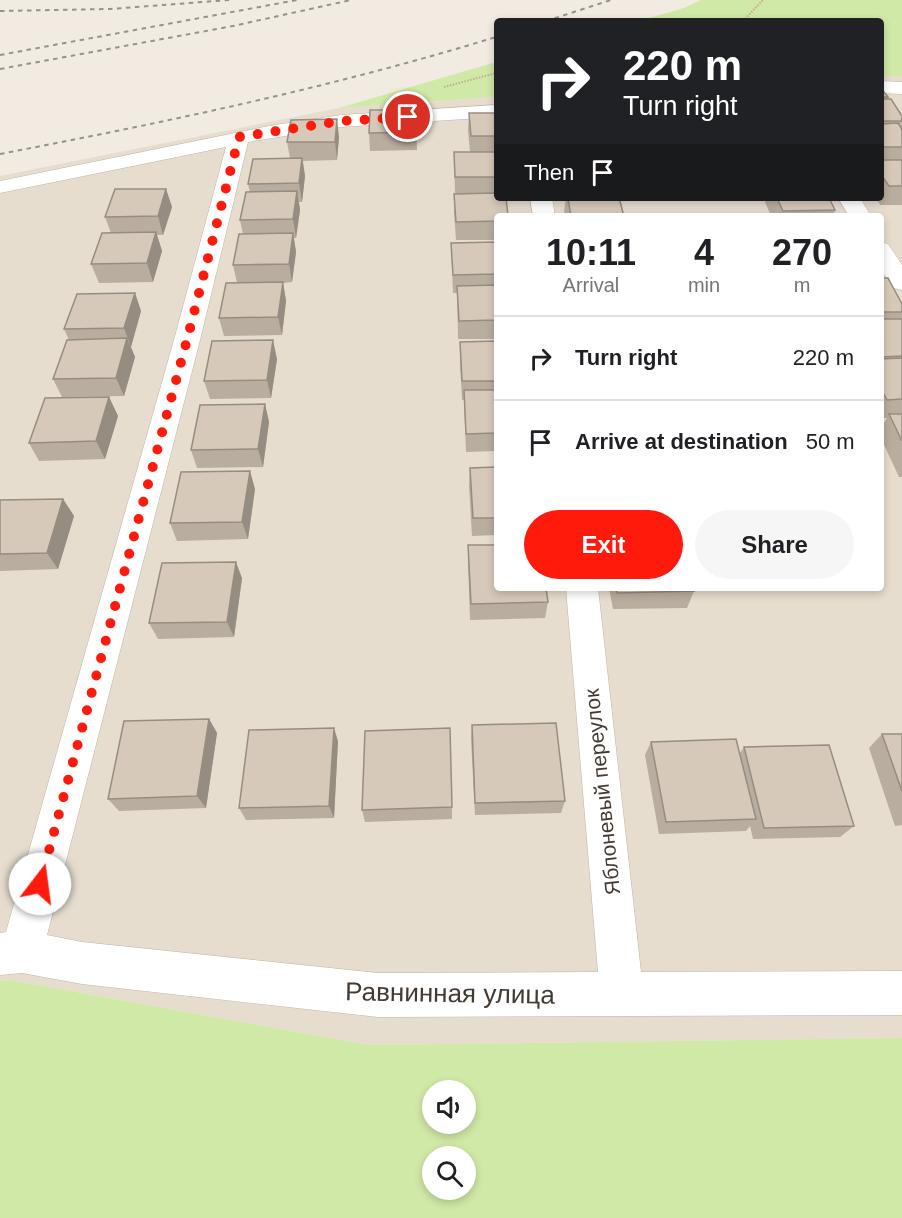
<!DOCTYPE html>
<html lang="en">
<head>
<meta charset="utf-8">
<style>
  body { margin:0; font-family:Helvetica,sans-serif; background:#f6f6f6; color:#202124; height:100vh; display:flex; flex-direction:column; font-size:22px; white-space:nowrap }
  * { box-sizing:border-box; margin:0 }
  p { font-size:20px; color:#757577 }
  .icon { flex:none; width:33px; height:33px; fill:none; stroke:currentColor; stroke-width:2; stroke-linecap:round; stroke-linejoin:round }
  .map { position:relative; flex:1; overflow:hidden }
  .panel { position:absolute; left:494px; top:213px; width:390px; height:378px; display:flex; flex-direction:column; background:#fff; border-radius:6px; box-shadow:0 3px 9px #0003 }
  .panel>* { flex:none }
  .guide { position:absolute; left:494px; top:18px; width:390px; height:183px; border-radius:6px; box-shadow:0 3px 9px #0003; background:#202124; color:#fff; overflow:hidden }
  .fabs { position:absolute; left:422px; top:1080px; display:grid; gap:12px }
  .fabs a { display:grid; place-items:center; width:54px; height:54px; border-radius:50%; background:#fff; box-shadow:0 3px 9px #0003; font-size:30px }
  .pin { position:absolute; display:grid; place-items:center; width:51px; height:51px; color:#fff; margin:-26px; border:3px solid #fff; border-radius:50%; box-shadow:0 2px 6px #0007 }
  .me { position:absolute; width:66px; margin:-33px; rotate:15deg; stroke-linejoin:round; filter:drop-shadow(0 0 4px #0008) }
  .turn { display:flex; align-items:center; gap:21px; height:126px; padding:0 30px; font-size:27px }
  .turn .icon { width:78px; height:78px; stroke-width:2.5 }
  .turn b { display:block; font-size:42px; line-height:51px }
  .then { display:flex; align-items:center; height:57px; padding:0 30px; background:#0003; gap:12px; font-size:22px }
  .eta { display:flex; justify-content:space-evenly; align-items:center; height:102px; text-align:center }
  .eta b { font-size:36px; font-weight:600; line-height:42px }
  .cta { display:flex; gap:12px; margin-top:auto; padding:12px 30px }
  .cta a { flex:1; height:69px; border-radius:36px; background:#ff1a0b; color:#fff; font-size:24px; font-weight:600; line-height:69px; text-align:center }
  .cta a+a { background:#f6f6f6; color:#202124 }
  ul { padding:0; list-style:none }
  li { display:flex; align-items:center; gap:18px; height:84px; padding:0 30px; border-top:2px solid #e0e0e0 }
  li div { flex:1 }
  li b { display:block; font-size:22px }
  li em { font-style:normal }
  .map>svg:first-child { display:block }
  .residential { fill:#e6ddcf; fill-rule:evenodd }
  .green { fill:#d1e9a7; fill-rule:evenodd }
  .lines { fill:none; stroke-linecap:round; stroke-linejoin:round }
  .minor-casing { stroke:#c0b5a6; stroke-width:1 }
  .path { stroke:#c0ad94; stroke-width:2; stroke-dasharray:1.5 1.5; stroke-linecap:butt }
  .minor { fill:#fff; fill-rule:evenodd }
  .rail { stroke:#929292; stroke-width:2; stroke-dasharray:4.5 4.5; stroke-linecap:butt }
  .wall { fill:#b9ad9f }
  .shaded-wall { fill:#968d82 }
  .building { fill:#d7c9b9; stroke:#968d82; stroke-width:1.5 }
  .route { stroke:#ff1a0b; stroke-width:10; stroke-dasharray:0 18 }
  .labels { text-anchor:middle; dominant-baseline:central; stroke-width:6; stroke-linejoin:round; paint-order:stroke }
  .street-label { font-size:21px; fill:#433b32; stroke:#fff }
  .near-street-label { font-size:26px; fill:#433b32; stroke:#fff }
</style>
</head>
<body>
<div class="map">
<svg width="902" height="1218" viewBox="0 0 902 1218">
  <rect width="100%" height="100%" fill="#f2ebe1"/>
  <path class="residential" d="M881,76H902V1038L369,1045L10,980L0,981V176L339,108L496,97V198H880ZM496,216H880V588H496Z"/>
  <path class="green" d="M701,0H902V76H881L880,21H639L684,8Z
    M496,62V97L339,108Z
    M10,980L369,1045L902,1038V1218H0V981ZM432,1090H465V1124H432ZM432,1156H465V1190H432Z"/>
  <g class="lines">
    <g class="minor-casing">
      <path id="minor" d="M880,81L902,82V94L880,93Z
        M496,105V117L341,127L248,142L200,340L47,935L82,942L378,973L598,972L566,588H598L641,972L902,971V1015L378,1017L82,984L22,973L0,975V933L6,932L174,340L226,147L0,193V181L269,126L341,115Z
        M530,198H552L555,216H533Z
        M838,198H860L871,216H849Z
        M880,242L888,244L902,265V290L893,288L880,268Z"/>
    </g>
    <path class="path" d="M743,21L763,0
      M444,87L496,73"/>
    <use href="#minor" class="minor"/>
    <path class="rail" d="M0,11L110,9L229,0
      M546,21L611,0
      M0,55L297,0
      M0,69L233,26L351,0
      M0,154C167,122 333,87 496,37"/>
  </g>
  <path class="wall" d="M880,87L888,97L887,99L902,116V205H880L876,198H880Z
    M416,110L417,150L370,151L369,133Z
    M469,113H496V240H456L454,212L455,194L454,152H470L468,131Z
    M339,137L337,160L303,161L305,176L302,202H299L300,210L296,238H294L296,252L292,282L283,283L286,301L282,335L224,336L219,318L237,283L233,265L243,234L240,220L250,192L248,184L290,158L287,142Z
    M166,189L172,207L163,235H157L162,251L153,282L99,283L91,264L111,233L105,217Z
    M566,198H620L624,216H565L564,211Z
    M766,198H829L835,210L833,216H771L765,202Z
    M496,242V339H458L457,293H453L451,243Z
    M880,278L902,304V477H899L880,436V429L887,418H880Z
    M135,293L141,311L131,347L135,357L124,396L62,397L53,379L69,340L64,329Z
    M496,341V451L466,452L464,400H462L460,361V342Z
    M277,359L271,398L210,399L204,381Z
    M109,397L118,416L105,459L39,461L29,443Z
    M265,404L269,422L263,467L197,468L191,450Z
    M496,467V535L472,536L469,486L470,468Z
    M255,489L248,539L177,541L170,523Z
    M63,499L74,516L58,569L0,571V500Z
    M468,545L548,602L545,618L470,620L468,562Z
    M242,578L234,637L158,639L149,623Z
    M609,588H693L694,591L687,608L613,609Z
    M209,719L217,733L206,808L119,811L108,799Z
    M472,725L565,801L561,813L475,815L471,739Z
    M882,734H902V825L895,826L869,748Z
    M338,741L334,818L246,820L239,808Z
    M651,742L740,753L744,747L854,826L840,837L753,839L750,826L746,831L659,834L645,755Z
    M452,807V819L365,822L362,810Z"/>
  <path class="shaded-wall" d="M337,119L339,137L337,160L335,142Z
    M302,158L305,176L302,202L299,183Z
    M166,189L172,207L163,235L158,216Z
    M297,191L300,210L296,238L293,219Z
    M156,232L162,251L153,282L147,263Z
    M293,233L296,252L292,282L289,264Z
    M283,282L286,301L282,335L278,317Z
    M135,293L141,311L131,347L124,328Z
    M127,338L135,357L124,396L116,378Z
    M273,340L277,359L271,398L267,380Z
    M109,397L118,416L105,459L96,441Z
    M265,404L269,422L263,467L258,449Z
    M250,471L255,489L248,539L242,522Z
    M63,499L74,516L58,569L47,553Z
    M236,562L242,578L234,637L227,622Z
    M209,719L217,733L206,808L197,796Z
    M334,728L338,741L334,818L329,806Z"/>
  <path class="building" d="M880,87L888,97H880Z
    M880,99H891L902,116V121H880Z
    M370,110H416V132L369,133Z
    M469,113H496V136H471Z
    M337,119L335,142H287L291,120Z
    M898,123L902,130V147H880V124Z
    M454,152H496V177H455Z
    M302,158L299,183L248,184L253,159Z
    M880,160H902V186H889L880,173Z
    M115,189H166L158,216L105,217Z
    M297,191L293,219L240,220L246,192Z
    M496,193V198H506L508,216H496V221L456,222L454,194Z
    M568,198H619L624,216H571Z
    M777,198H829L835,210L783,211Z
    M156,232L147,263L91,264L102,233Z
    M293,233L289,264L233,265L239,234Z
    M496,242V274L453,275L451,243Z
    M880,278H888L902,304V312H880Z
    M283,282L278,317L219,318L226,283Z
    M496,285V320L459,321L457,286Z
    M135,293L124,328L64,329L77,294Z
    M880,319H902V356L880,357Z
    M127,338L116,378L53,379L67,340Z
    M273,340L267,380L204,381L212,341Z
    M496,341V381H462L460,342Z
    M902,358V399L887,400L880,387V359Z
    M464,390H496V433L466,434Z
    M109,397L96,441L29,443L45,398Z
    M265,404L258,449L191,450L200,405Z
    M889,414H902V441Z
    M496,467V518H473L470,468Z
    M250,471L242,522L170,523L181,472Z
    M63,499L47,553L0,554V500Z
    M468,545H496V588H546L548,602L471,604Z
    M236,562L227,622L149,623L162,563Z
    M616,588H693L694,591L617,593Z
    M209,719L197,796L108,799L124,721Z
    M556,723L565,801L475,803L472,725Z
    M334,728L329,806L239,808L249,730Z
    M450,728L452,807L362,810L365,731Z
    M882,734H902V791Z
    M736,739L756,819L666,822L651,742Z
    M829,745L854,826L764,828L744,747Z"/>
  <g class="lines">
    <path class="route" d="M40,884L187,340L239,137L342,121L408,117"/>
  </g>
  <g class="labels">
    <g class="street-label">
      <text transform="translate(602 792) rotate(-96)">Яблоневый переулок</text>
    </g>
    <g class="near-street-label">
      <text transform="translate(450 993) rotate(1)">Равнинная улица</text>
    </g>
  </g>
</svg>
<div class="fabs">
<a><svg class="icon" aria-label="sound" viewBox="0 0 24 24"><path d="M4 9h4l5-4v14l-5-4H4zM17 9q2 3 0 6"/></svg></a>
<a><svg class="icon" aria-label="search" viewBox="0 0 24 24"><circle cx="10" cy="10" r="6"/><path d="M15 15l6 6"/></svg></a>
</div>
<div class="pin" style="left:408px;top:117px;background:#d93025"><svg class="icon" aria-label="arrive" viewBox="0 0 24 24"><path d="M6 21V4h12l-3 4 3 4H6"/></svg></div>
<svg class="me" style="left:40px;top:884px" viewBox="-20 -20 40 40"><circle r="19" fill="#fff"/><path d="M0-13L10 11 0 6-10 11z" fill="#ff1a0b"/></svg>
<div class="guide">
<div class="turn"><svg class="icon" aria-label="right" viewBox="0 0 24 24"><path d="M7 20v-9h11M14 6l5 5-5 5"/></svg><div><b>220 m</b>Turn right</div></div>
<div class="then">Then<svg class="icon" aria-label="arrive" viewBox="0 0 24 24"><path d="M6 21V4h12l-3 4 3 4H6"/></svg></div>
</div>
<section class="panel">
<div class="eta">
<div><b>10:11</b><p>Arrival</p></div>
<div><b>4</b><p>min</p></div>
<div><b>270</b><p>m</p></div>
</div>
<ul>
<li><svg class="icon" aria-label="right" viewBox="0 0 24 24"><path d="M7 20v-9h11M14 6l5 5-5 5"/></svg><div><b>Turn right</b></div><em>220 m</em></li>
<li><svg class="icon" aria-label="arrive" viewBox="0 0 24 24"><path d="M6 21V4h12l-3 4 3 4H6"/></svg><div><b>Arrive at destination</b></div><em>50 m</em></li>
</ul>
<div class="cta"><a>Exit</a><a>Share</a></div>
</section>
</div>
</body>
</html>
